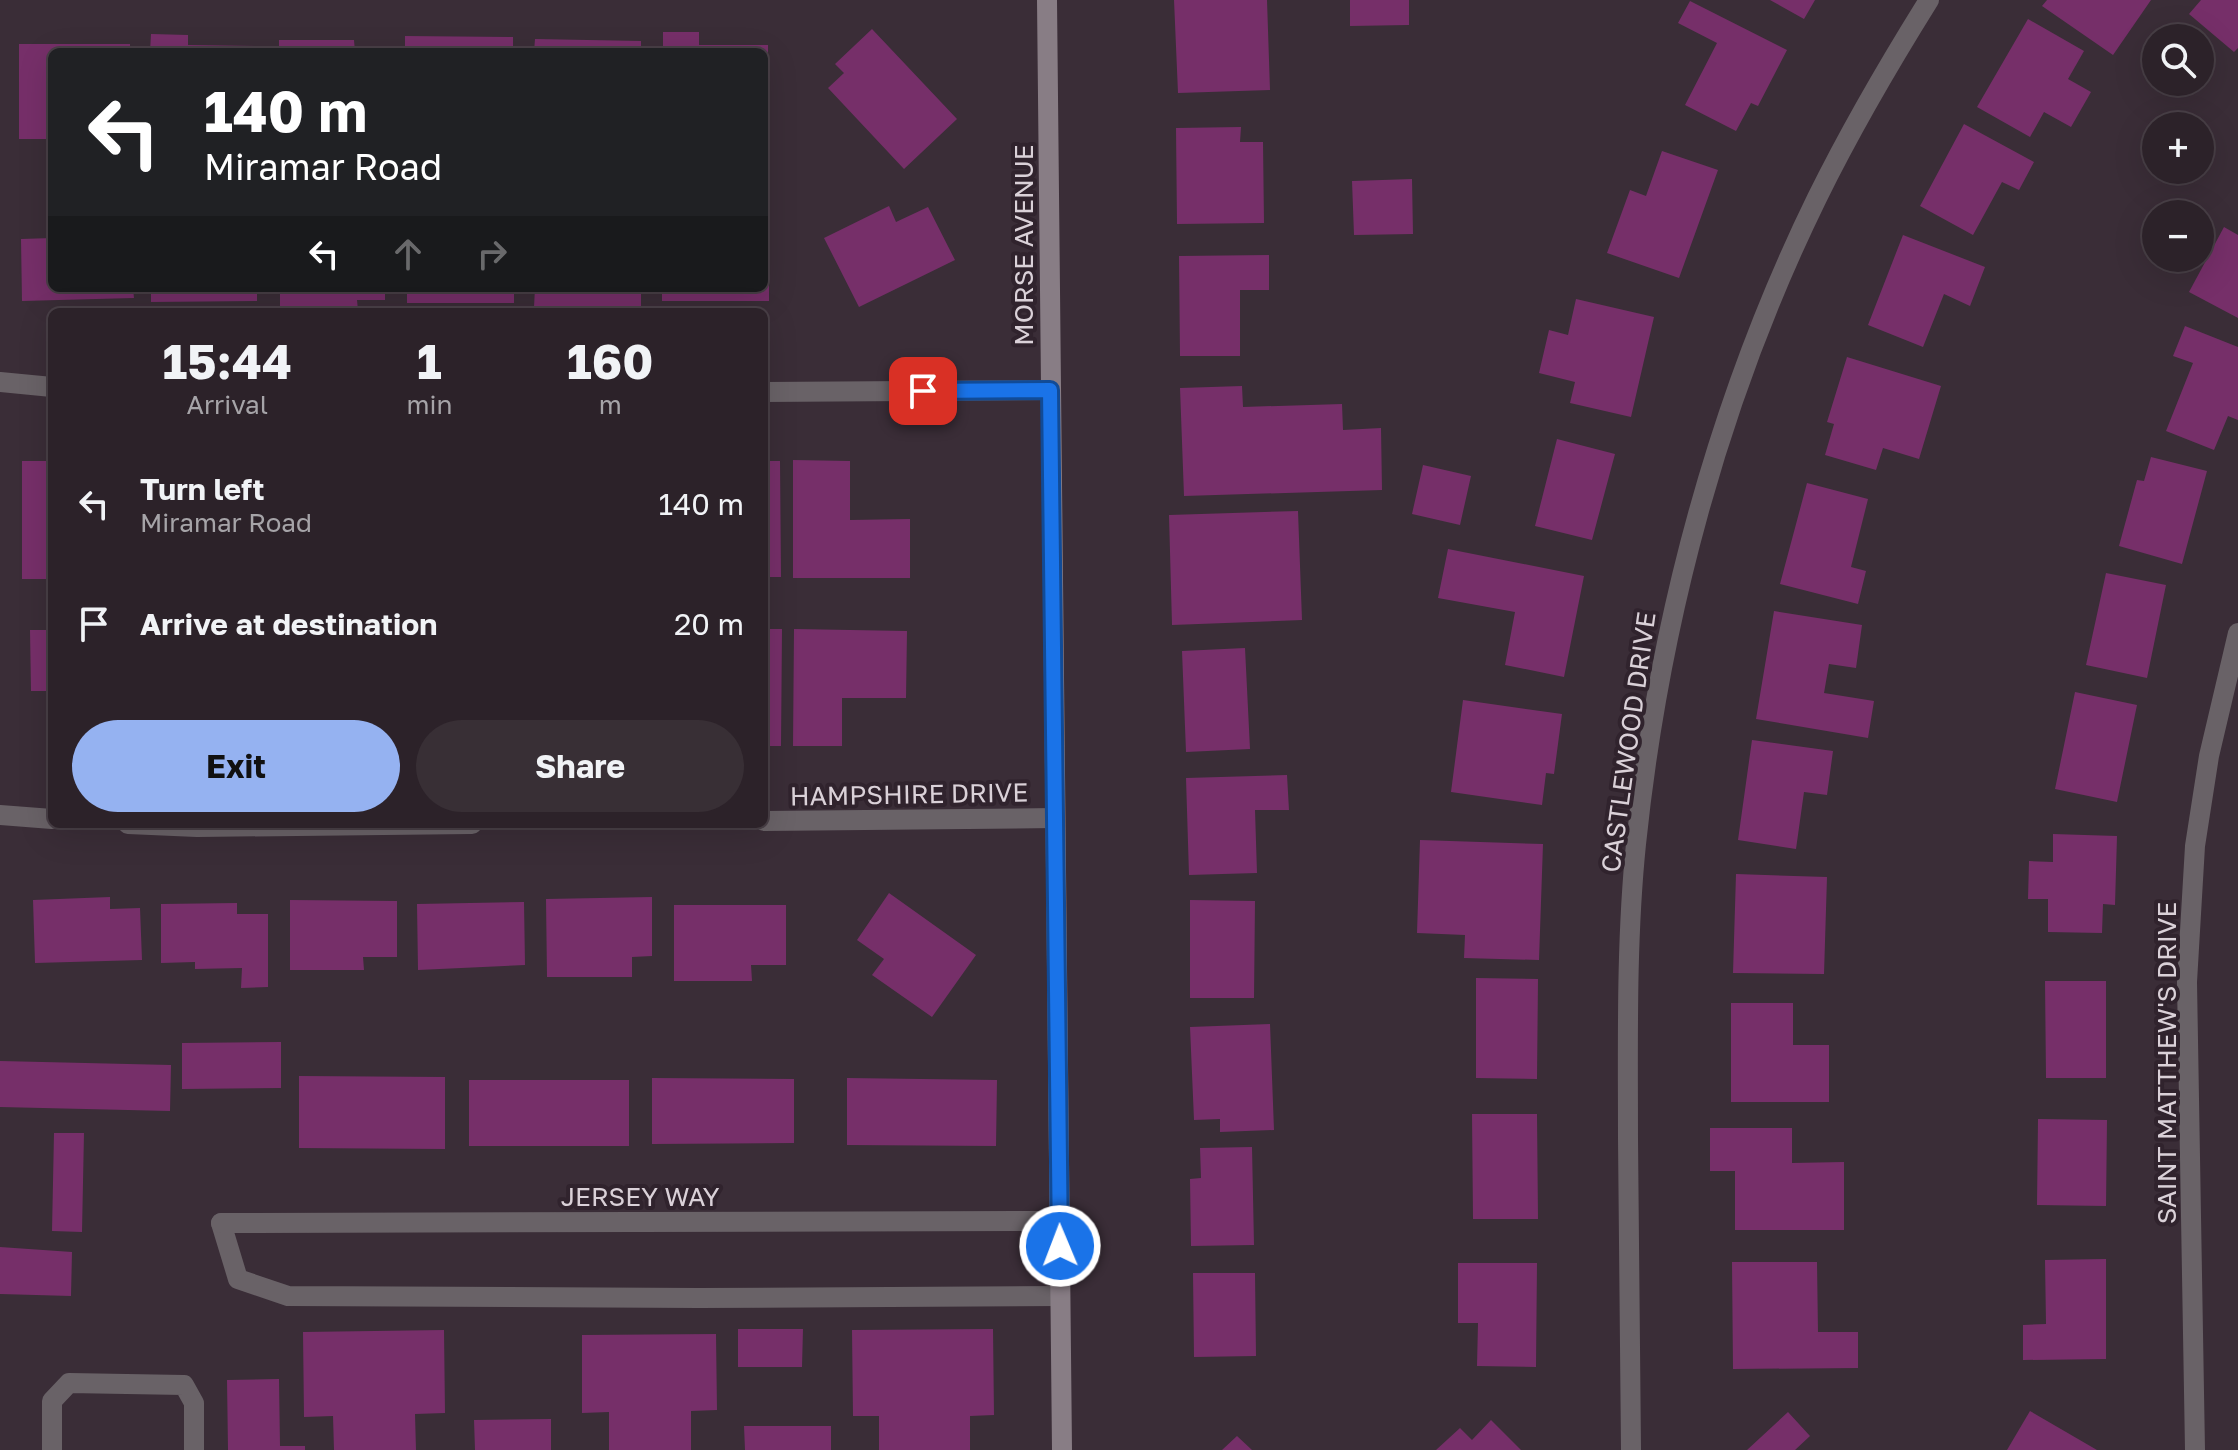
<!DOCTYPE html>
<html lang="en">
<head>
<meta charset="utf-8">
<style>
  body { margin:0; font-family:"Golos Text",sans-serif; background:#382f35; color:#f1f3f6; height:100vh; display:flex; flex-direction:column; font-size:30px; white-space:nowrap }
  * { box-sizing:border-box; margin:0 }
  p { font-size:26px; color:#a6a4a8 }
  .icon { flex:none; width:44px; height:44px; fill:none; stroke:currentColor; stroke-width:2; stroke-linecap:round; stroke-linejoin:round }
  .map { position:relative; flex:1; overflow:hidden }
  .sheet { position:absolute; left:48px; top:308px; width:720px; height:520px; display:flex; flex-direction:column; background:#2c2229; border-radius:12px; box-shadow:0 8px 32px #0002,0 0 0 2px #483f46 }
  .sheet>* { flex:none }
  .guide { position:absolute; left:48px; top:48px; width:720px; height:244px; border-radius:12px; box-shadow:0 8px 32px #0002,0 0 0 2px #483f46; background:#202124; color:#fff; overflow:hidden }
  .fabs { position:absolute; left:2142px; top:24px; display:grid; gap:16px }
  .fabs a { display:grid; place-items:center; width:72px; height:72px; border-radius:50%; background:#2c2229; box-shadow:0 8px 32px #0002,0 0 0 2px #483f46; font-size:40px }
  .pin { position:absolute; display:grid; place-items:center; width:68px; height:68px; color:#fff; margin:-34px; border-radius:16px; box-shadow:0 4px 12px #0006 }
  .me { position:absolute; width:88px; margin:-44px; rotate:359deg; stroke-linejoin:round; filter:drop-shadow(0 0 6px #0008) }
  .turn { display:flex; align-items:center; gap:28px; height:168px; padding:0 24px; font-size:36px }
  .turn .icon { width:104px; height:104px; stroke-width:2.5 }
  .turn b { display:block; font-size:56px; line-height:68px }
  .lanes { display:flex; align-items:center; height:76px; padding:0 24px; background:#0003; justify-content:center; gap:40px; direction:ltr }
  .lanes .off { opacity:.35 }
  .eta { display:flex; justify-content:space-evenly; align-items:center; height:136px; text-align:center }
  .eta b { font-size:48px; font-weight:700; line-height:56px }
  .action { display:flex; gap:16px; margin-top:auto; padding:16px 24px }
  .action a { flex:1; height:92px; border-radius:48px; background:#95b2f1; color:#111; font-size:32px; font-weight:700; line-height:92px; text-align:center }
  .action a+a { background:#382f35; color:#f1f3f6 }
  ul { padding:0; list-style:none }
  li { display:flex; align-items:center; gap:24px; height:120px; padding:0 24px }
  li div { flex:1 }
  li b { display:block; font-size:30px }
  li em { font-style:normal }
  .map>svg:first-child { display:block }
  .building { fill:#762f69 }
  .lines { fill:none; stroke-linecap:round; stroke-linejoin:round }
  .lane { stroke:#696267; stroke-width:20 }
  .street { stroke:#696267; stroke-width:20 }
  .secondary { stroke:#887d85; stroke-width:20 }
  .route-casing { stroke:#114b97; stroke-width:20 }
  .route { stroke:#1a73e8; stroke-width:14 }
  .labels { text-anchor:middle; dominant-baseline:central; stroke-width:8; stroke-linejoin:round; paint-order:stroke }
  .street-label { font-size:26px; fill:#dad1d8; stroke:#30232d }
</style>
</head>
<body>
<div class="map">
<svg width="2238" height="1450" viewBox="0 0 2238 1450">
  <rect width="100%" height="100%" fill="#3a2d37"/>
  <path class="building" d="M1174,0H1267L1270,90L1178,93Z
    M1350,0H1409V25L1350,26Z
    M1770,0H1815L1804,19Z
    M2047,0H2151L2113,55L2042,6Z
    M2201,0H2238V48L2234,52L2189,14Z
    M1690,1L1787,50L1758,106L1751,103L1736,131L1685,105L1717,43L1678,23Z
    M2028,19L2084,51L2068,79L2091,92L2071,127L2044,112L2030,137L1977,107Z
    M872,29L957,119L904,169L828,88L844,73L835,64Z
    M663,32H699V45H768V96H764V52H663Z
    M151,34L188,35V45L258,46V52H150Z
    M405,36L513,37V52H405Z
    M535,39L641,41V52H534Z
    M279,40H354L355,52H279Z
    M19,44H130V52H52V139H19Z
    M1964,124L2034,162L2019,190L2002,182L1973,235L1920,206Z
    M1241,127L1240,142H1263L1264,223L1177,224L1176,128Z
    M1662,151L1718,170L1679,278L1607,253L1630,190L1646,196Z
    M1412,179L1413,234L1354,235L1352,181Z
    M889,206L896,222L928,207L955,260L859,307L824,238Z
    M2224,227L2238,235V318L2189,292Z
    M1903,235L1985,267L1970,306L1944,294L1923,347L1868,325Z
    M764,237H769V301H662V288H764Z
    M52,238V288H133L134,298L22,301L21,239Z
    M1269,255V290H1240V356H1180L1179,256Z
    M151,288H257V301L151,302Z
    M280,288H385V300H357L358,310H280Z
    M407,288H514V303H407Z
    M535,288H641V308L534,307Z
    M1576,299L1654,317L1631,417L1570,403L1575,382L1539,373L1549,330L1568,335Z
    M2185,326L2238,347V420L2228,416L2214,450L2166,431L2193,363L2173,356Z
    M1847,357L1941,386L1919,459L1883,448L1876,470L1825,455L1834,424L1827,422Z
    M1242,386L1243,407L1342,404L1343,430L1381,428L1382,490L1184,496L1180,388Z
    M1557,439L1615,454L1592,540L1535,526Z
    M2151,457L2207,471L2182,564L2119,546L2137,480L2144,481Z
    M793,460L850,461V520L910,519V578H793Z
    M22,461H52V579H22Z
    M764,461H780L781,577H764Z
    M1423,465L1471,476L1460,525L1412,514Z
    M1807,483L1868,499L1851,567L1866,571L1858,604L1780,584Z
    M1298,511L1302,620L1172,625L1169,515Z
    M1448,549L1584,576L1564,677L1505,665L1515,612L1438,598Z
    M2106,573L2166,585L2147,678L2086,665Z
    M1774,611L1862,625L1856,668L1829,664L1824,693L1874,701L1868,738L1756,719Z
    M764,629H782L781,746H764Z
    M794,629L907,631L906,698H842V746H793Z
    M30,630H52V691H31Z
    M1245,648L1250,749L1186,752L1182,651Z
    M2075,692L2137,705L2117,802L2055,789Z
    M1463,700L1562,714L1554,774L1546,773L1542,805L1451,792Z
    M1752,740L1833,751L1827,795L1804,792L1796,849L1738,840Z
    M1287,775L1289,810H1255L1257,873L1189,875L1186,778Z
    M2053,834L2117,836L2115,905L2103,904L2102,933L2048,932V899H2028L2029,861L2053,862Z
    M1420,840L1543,844L1539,960L1464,958L1465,935L1417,933Z
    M1736,874L1827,877L1824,974L1733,973Z
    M889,893L976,955L932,1017L872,975L884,959L857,940Z
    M110,897V909L140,908L142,960L35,963L33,900Z
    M652,897V956L632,957V977H547L546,899Z
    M290,900L397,901V957H363L364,970H290Z
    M1190,900L1255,901L1254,998H1190Z
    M524,902L525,965L418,970L417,904Z
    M237,903V914H268V987L241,988L242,968L195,969V962L161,963V904Z
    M674,905H786V965H751L752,981H674Z
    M1476,978L1538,979L1537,1079L1476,1078Z
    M2045,981H2106V1078H2046Z
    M1731,1003H1793V1045H1829V1102H1731Z
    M1270,1024L1274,1130L1220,1132V1119L1194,1120L1190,1027Z
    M281,1042V1088L182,1089V1043Z
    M0,1061L171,1065L170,1111L0,1107Z
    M299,1076L445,1077V1149L299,1148Z
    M652,1078L794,1079V1143L652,1144Z
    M847,1078L997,1080L996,1146L847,1145Z
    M469,1080H629V1146H469Z
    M1472,1114H1537L1538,1219H1473Z
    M2038,1119L2107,1120L2106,1206L2037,1205Z
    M1710,1128H1792V1163L1844,1162V1230H1735V1171H1710Z
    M54,1133H84L82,1232L52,1231Z
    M1252,1147L1254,1245L1191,1246L1190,1179L1201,1178L1200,1148Z
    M0,1247L72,1252L71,1296L0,1294Z
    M2106,1259V1359L2023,1360V1325L2046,1324L2045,1260Z
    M1732,1262H1817L1818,1332H1858V1368L1733,1369Z
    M1458,1263H1537L1536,1367L1477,1366L1478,1323H1458Z
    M1193,1273H1255L1256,1356L1194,1357Z
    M738,1329H803L802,1367H738Z
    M993,1329L994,1415L970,1416V1450H879V1416H853L852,1330Z
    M444,1330L445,1413L415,1414L416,1450H334L333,1416L304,1417L303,1332Z
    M716,1334L717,1410L691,1411V1450H609V1412L582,1413V1335Z
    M279,1379L280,1446H305V1450H228L227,1380Z
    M2030,1411L2097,1450H2007Z
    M1788,1412L1810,1436L1795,1450H1747Z
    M551,1419V1450H475L474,1420Z
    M1491,1420L1521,1450H1436L1460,1428L1472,1440Z
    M744,1426H831V1450H745Z
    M1237,1436L1252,1450H1222Z"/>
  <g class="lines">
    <path class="lane" d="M221,1223L238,1279L288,1296L699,1298L1060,1296
      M52,1450V1401L69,1383L184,1385L194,1403V1450"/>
    <path class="street" d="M0,382L52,387
      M764,392L1050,390
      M0,815L52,819
      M764,821L1055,818
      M128,824L197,827L472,824
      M221,1223L1060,1221
      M1631,1450C1630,1346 1629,1243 1628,1139C1628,1041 1626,942 1636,844C1659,622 1719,398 1817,198C1851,129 1889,64 1929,0
      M2195,1450L2187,982L2195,846L2209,756L2238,633"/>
    <path class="secondary" d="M1047,0L1062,1450"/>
  </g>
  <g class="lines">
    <g class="route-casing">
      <path id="route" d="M923,391L1050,390L1060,1246"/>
    </g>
    <use href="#route" class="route"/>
  </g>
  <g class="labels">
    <g class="street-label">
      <text transform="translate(1023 245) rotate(-90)">MORSE AVENUE</text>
      <text transform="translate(1628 742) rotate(-82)">CASTLEWOOD DRIVE</text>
      <text transform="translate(909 794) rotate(-1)">HAMPSHIRE DRIVE</text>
      <text transform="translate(2166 1063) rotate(-90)">SAINT MATTHEW'S DRIVE</text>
      <text x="640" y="1196">JERSEY WAY</text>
    </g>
  </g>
</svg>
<div class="fabs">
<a><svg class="icon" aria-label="search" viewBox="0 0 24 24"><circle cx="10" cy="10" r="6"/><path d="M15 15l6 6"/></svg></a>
<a>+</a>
<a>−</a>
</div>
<div class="pin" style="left:923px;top:391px;background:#d93025"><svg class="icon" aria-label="arrive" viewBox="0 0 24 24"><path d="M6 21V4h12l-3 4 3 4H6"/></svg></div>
<svg class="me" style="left:1060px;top:1246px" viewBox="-20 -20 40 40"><circle r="17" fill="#1a73e8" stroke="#fff" stroke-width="3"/><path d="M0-11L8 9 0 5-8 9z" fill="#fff"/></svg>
<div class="guide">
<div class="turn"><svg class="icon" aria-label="left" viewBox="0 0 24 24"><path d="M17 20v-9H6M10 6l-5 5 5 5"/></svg><div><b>140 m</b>Miramar Road</div></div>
<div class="lanes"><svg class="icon" aria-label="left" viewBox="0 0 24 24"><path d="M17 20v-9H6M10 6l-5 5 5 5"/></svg><svg class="icon off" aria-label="ahead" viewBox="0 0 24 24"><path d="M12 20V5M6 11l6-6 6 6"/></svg><svg class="icon off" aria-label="right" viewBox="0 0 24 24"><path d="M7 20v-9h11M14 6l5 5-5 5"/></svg></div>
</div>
<section class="sheet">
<div class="eta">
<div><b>15:44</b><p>Arrival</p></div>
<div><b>1</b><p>min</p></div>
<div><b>160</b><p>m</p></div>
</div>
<ul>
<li><svg class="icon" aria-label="left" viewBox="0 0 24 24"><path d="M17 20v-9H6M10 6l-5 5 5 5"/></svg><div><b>Turn left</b><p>Miramar Road</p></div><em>140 m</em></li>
<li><svg class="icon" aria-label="arrive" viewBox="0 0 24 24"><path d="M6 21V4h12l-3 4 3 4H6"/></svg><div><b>Arrive at destination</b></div><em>20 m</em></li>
</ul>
<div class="action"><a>Exit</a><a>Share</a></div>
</section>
</div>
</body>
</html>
